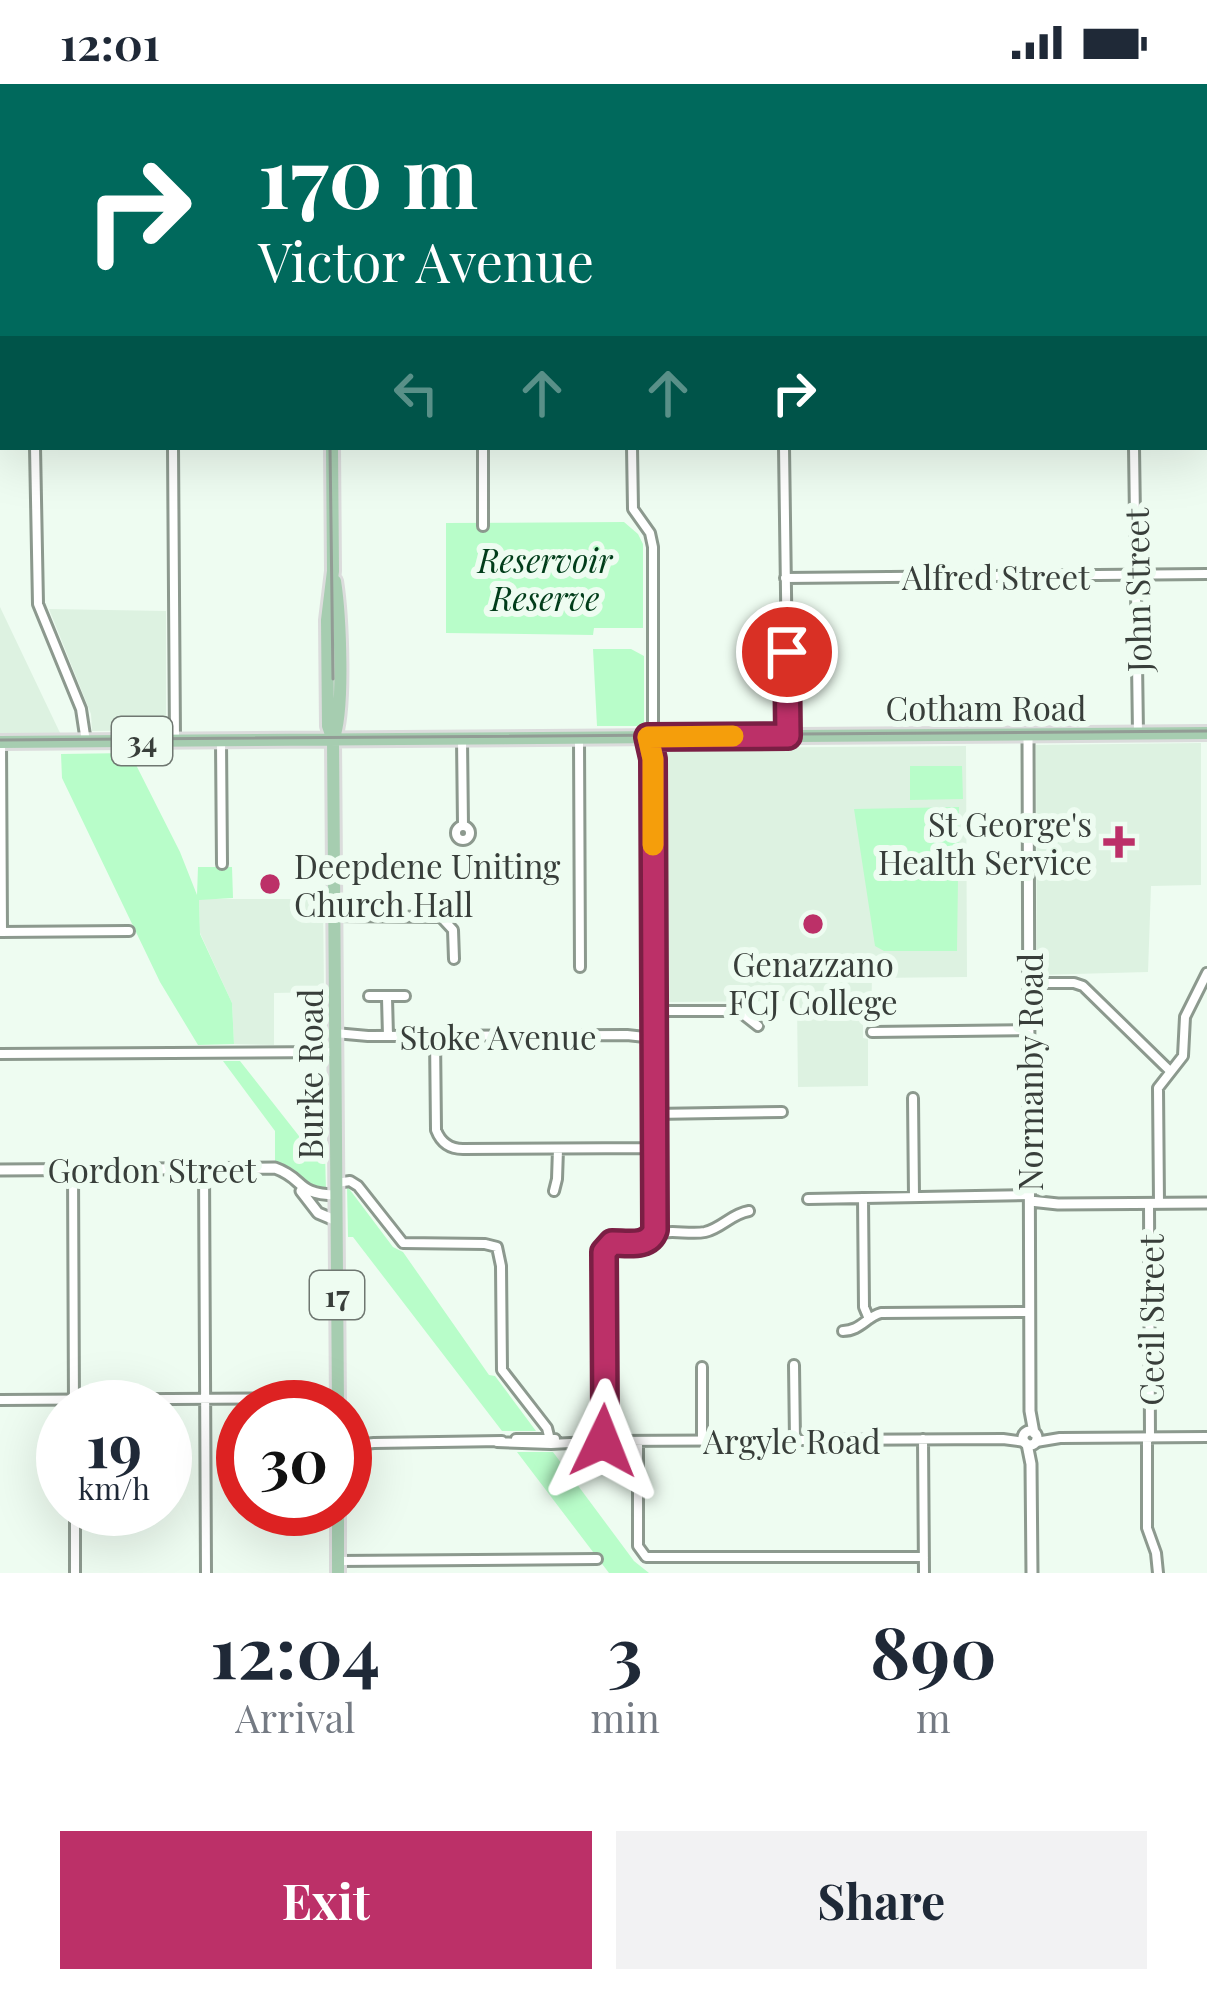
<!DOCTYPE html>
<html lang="en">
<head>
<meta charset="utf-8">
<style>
  body { margin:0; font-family:"Playfair Display",serif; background:#f2f2f3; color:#1f2937; height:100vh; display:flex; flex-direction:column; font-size:45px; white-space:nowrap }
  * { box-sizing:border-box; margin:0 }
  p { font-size:39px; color:#747a83 }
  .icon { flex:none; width:66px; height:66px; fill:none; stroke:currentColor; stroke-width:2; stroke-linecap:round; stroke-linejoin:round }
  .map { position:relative; height:1489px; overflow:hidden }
  .details { display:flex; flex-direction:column; background:#fff; flex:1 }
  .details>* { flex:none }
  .hud { position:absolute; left:0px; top:0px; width:1209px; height:366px; box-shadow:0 12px 48px #0002; background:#00695c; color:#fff; overflow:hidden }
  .speed { position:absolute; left:36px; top:1296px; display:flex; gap:24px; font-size:60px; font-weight:700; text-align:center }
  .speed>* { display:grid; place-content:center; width:156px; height:156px; border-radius:50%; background:#fff; box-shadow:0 12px 48px #0002; line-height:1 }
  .speed small { font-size:30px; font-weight:400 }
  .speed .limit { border:18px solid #d22; background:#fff; color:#111 }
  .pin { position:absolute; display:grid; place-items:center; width:102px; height:102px; color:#fff; margin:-51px; border:6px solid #fff; border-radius:50%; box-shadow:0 3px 12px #0007 }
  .me { position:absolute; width:132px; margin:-66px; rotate:2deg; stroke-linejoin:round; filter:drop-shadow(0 0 9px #0008) }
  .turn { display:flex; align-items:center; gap:42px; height:252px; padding:0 60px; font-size:54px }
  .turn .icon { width:156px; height:156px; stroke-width:2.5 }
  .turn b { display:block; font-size:84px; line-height:102px }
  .lanes { display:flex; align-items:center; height:114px; padding:0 60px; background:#0003; justify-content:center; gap:60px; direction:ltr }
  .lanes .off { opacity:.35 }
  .eta { display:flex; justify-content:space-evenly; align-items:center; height:204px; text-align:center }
  .eta b { font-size:72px; font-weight:700; line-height:84px }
  .primary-button { display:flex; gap:24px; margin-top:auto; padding:24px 60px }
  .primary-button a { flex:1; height:138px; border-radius:0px; background:#bc3068; color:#fff; font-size:48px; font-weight:700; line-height:138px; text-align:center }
  .primary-button a+a { background:#f2f2f3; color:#1f2937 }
  .status { display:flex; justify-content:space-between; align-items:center; height:84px; padding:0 60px; background:#fff; direction:ltr }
  .status svg { height:33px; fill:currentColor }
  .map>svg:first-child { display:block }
  .built { fill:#ddf2e1 }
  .green { fill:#b8fdc9 }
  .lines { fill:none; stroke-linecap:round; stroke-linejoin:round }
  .minor-casing { stroke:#8c998e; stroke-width:14 }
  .tertiary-casing { stroke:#8c998e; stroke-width:15 }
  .primary-casing { stroke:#dbdcdc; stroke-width:18 }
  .minor { stroke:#fff; stroke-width:8 }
  .tertiary { stroke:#fff; stroke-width:9 }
  .primary { stroke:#a6cdb0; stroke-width:12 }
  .tram { stroke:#929c95; stroke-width:3 }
  .route-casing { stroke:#7a1f44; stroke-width:30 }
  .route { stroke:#bc3068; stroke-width:21 }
  .slow { stroke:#f59e0b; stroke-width:21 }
  .poi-dot { fill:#bc3068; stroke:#eefcf1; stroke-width:4.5 }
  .labels { text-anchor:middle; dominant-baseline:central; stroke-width:12; stroke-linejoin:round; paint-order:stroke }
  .shield { fill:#eefcf1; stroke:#6f7771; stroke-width:3 }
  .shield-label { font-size:30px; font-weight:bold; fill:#383e3a }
  .park-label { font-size:33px; font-style:italic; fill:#013d1a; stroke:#eefcf1 }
  .street-label { font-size:33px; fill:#383e3a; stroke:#eefcf1 }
  .poi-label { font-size:33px; fill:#383e3a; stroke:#eefcf1; text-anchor:end }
</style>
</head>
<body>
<div class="status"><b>12:01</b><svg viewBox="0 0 49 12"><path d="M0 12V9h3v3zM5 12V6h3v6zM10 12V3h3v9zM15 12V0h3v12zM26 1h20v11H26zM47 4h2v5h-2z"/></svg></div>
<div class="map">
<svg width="1207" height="1489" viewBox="0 0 1207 1489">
  <rect width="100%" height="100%" fill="#eefcf1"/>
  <path class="built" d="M0,523L61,651H0Z
    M49,525L166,527V646L92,647L91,630Z
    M1201,659V801L1151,802L1148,888L1037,891L1036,661Z
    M966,662L967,893L872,894L871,931L863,932V954L868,955V1002L798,1003L797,921L789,917L664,918L660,913V671L673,664Z
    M199,815H323L324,908L274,909V961L234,960L232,919L200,849Z"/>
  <path class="green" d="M624,438L638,450L643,460V544H594L593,551L446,549V439Z
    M593,565H631L644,572V642H597Z
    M130,669L180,768L197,811L198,783H232L233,814L199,816L200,850L232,919L234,960L198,961L160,898L62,694L61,670Z
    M910,682H962L963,715L910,716Z
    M959,723L957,867H884L875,862L854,725Z
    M223,977H240L310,1066L325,1068L326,1108L312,1107L296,1088L275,1079V1047Z
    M347,1102L393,1163L403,1168L489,1291L495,1292L536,1347H502L353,1153H348Z
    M517,1368H553L634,1477L649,1489H609Z"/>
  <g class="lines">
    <g class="minor-casing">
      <path id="minor" d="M31,0V3
        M144,0V3
        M260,0V3
        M717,3V0
        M873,3L874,0
        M1206,7H1207
        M1206,352H1207
        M35,363L38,520L81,625L86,658
        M173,363L175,655
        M483,363V442
        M632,363L633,425L650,449L653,463V653
        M784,363L788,652
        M1134,363L1138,649
        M785,494L1207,490
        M579,654L580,883
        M462,655L463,741
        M221,657L222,780
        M1,658L2,848
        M456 749a7 7 0 1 1 14 0a7 7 0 1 1-14 0Z
        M335,832L441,833L453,846L454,875
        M0,848L129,847
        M1029,899H1074L1083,902L1170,987
        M369,912H405
        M387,914L388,952
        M653,927H733L744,931L758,942
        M872,948L1029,946
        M335,949L368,952L627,951L654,954
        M435,952L436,1046C441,1059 450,1065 463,1065L654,1064
        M0,970L334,968
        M913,1014L914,1113
        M653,1030L782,1028
        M204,1084L206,1489
        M73,1085L74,1323
        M336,1099L350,1097L358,1102L403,1159L485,1160L497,1163L501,1182L502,1286L547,1344L551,1360
        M554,1107L557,1095L558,1065
        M863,1114L864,1223L869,1235
        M808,1115L1030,1111
        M1149,1119L1150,1354
        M1159,1119L1158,1004L1183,972L1185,933L1207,889
        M654,1150L653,675L656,654
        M843,1247C860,1247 866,1233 881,1229L1030,1228
        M794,1281L795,1356
        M702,1283V1357
        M0,1316L338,1314
        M1147,1354V1444L1156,1469L1158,1489
        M516,1355H555
        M923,1355L924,1489
        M603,1357L605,1168C615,1153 623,1161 640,1159C646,1158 650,1152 656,1150C670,1145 690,1151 705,1148C722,1144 731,1130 749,1127
        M638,1357V1462L646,1473H924
        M497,1358L551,1360L609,1357L1003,1355L1025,1358
        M1036,1358L1060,1354L1207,1353
        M345,1362L374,1359L502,1357
        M75,1425V1489
        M338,1477L597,1475"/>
    </g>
    <g class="tertiary-casing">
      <path id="tertiary" d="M1206,200H1207
        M1028,650L1030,1327L1034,1349
        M0,1086L275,1084C306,1095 294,1110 336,1111
        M301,1107L318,1129L337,1137
        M1030,1117L1058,1120L1207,1119
        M1023 1354a7 7 0 1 1 14 0a7 7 0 1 1-14 0Z
        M1027,1360L1031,1380L1032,1489"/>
    </g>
    <g class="primary-casing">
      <path id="primary" d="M329,0V3
        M332,363L333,487L327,536L328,642L333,656L338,1323
        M333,656C345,628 340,529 335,497
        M0,658L1207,649
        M338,1425V1489"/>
    </g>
    <use href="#minor" class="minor"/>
    <use href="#tertiary" class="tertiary"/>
    <use href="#primary" class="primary"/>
    <path class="tram" d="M327,0V3
      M330,363L333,595
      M0,656L1207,647"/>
  </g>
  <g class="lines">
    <g class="route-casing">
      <path id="route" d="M603,1357L605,1332L604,1168L612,1159C628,1159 649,1164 655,1146L653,675L648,653L788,652L787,568"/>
    </g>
    <use href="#route" class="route"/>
    <path class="slow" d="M653,761V675L648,653L733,652"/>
  </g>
  <g class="poi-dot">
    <path d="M1113 740h12v12h12v12h-12v12h-12v-12h-12v-12h12z"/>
    <circle cx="270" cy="800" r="12"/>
    <circle cx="813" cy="840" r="12"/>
  </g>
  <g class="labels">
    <g class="shield">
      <rect x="112" y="633" width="60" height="48" rx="9"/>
      <rect x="310" y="1187" width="54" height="48" rx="9"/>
    </g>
    <g class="shield-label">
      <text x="142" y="657">34</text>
      <text x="337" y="1211">17</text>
    </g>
    <g class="park-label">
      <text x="545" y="475">Reservoir<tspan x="545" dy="38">Reserve</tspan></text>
    </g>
    <g class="street-label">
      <text x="996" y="492">Alfred Street</text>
      <text transform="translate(1136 506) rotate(-91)">John Street</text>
      <text x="986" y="623">Cotham Road</text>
      <text x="498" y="952">Stoke Avenue</text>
      <text transform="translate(1029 988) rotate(-90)">Normanby Road</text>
      <text transform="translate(309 990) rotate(-90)">Burke Road</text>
      <text x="152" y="1085">Gordon Street</text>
      <text transform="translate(1150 1236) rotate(-90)">Cecil Street</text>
      <text x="792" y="1356">Argyle Road</text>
    </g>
    <g class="poi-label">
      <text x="1092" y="739">St George's<tspan x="1092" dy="38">Health Service</tspan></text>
      <text x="294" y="781" text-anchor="start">Deepdene Uniting<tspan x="294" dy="38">Church Hall</tspan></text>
      <text x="813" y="879" text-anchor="middle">Genazzano<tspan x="813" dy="38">FCJ College</tspan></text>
    </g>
  </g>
</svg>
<div class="speed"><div>19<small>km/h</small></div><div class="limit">30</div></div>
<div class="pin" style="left:787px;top:568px;background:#d93025"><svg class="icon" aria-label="arrive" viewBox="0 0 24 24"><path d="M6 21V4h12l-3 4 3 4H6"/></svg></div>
<svg class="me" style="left:603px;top:1357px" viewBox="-20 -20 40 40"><path d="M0-17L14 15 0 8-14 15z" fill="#bc3068" stroke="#fff" stroke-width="4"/></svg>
<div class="hud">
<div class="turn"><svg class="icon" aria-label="right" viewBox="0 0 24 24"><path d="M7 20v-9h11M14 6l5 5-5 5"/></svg><div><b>170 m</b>Victor Avenue</div></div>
<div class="lanes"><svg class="icon off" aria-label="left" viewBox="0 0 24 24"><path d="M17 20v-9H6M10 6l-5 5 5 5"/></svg><svg class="icon off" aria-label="ahead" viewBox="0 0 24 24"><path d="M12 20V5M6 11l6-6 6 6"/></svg><svg class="icon off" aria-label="ahead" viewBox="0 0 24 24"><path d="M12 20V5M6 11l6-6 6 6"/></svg><svg class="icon" aria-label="right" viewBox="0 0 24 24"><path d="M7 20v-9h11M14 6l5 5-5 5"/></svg></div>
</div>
</div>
<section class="details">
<div class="eta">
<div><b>12:04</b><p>Arrival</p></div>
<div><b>3</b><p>min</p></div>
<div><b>890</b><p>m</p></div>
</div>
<div class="primary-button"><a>Exit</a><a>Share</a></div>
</section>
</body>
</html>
